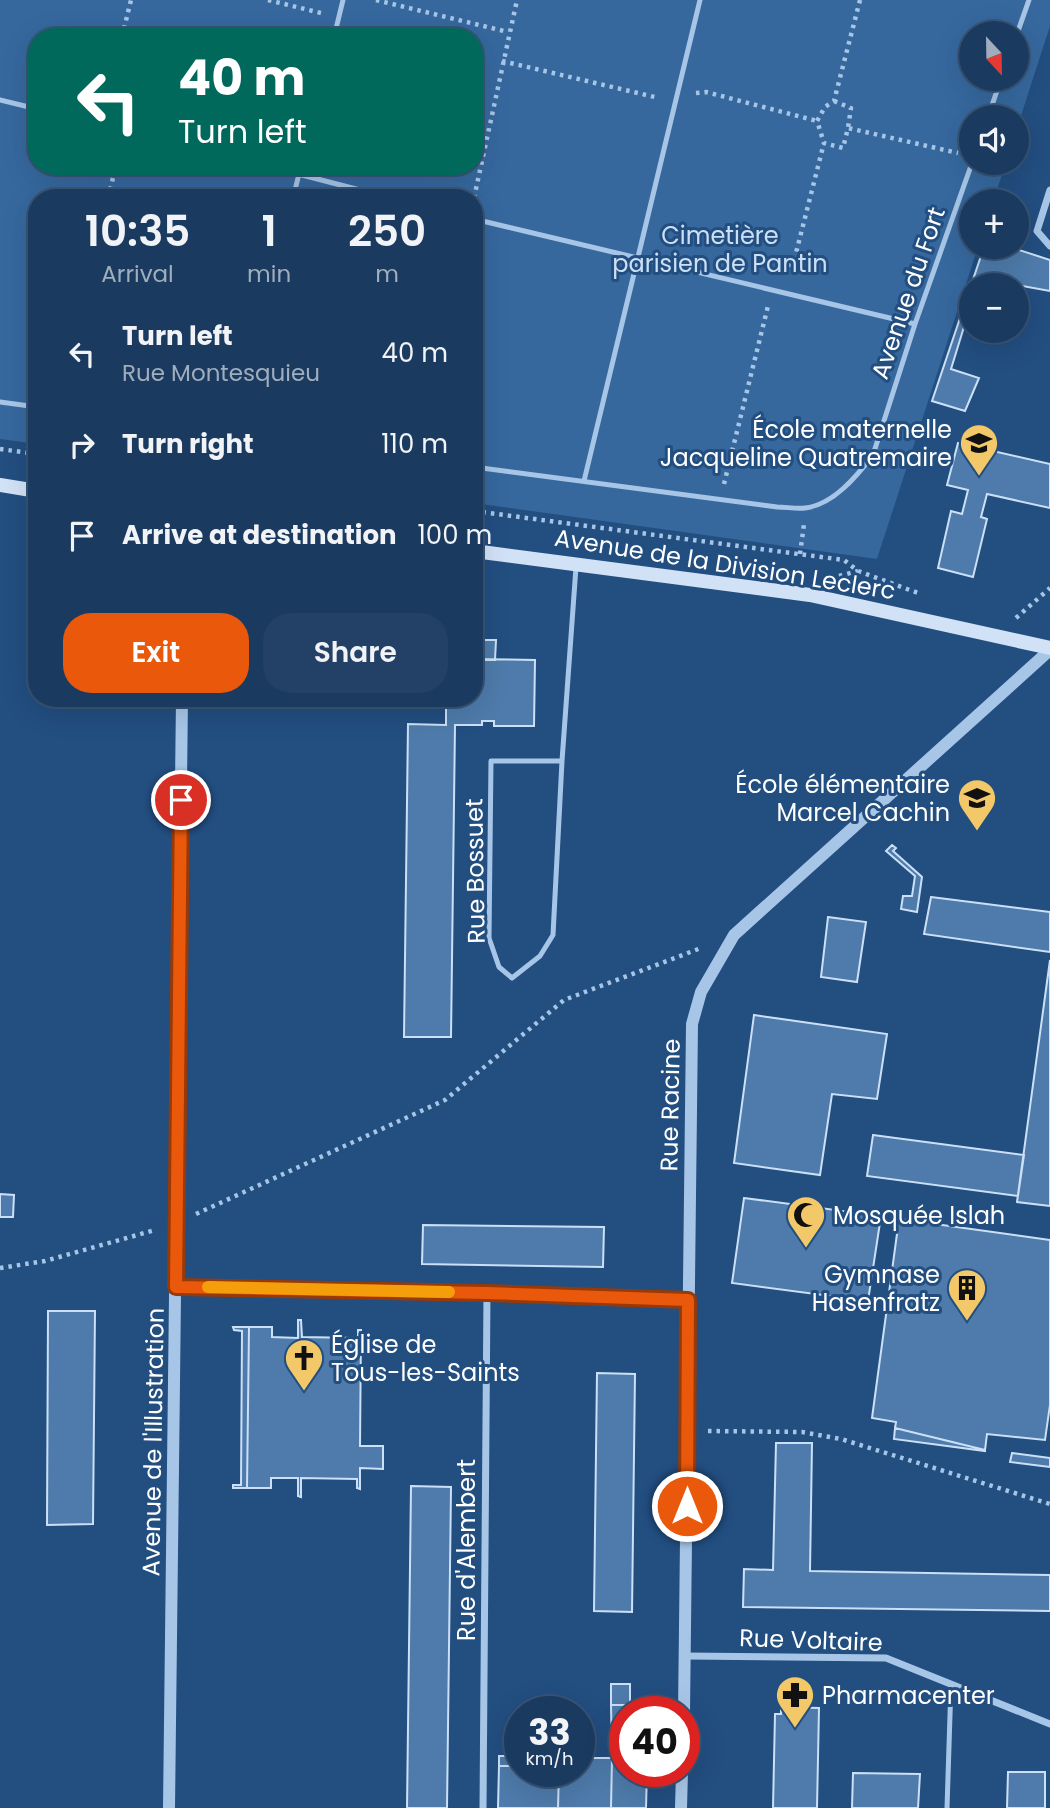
<!DOCTYPE html>
<html lang="en">
<head>
<meta charset="utf-8">
<style>
  body { margin:0; font-family:Poppins,sans-serif; background:#234166; color:#f1f3f6; height:100vh; display:flex; flex-direction:column; font-size:26px; white-space:nowrap }
  * { box-sizing:border-box; margin:0 }
  p { font-size:23px; color:#9fadbd }
  .icon { flex:none; width:38px; height:38px; fill:none; stroke:currentColor; stroke-width:2; stroke-linecap:round; stroke-linejoin:round }
  .map { position:relative; flex:1; overflow:hidden }
  .sheet { position:absolute; left:28px; top:189px; width:455px; height:518px; display:flex; flex-direction:column; background:#1a3a60; border-radius:28px; box-shadow:0 7px 28px #0002,0 0 0 2px #385475 }
  .sheet>* { flex:none }
  .hud { position:absolute; left:28px; top:28px; width:455px; height:147px; border-radius:28px; box-shadow:0 7px 28px #0002,0 0 0 2px #385475; background:#00695c; color:#fff; overflow:hidden }
  .needle { width:46px; rotate:158deg }
  .fabs { position:absolute; left:959px; top:21px; display:grid; gap:14px }
  .fabs a { display:grid; place-items:center; width:70px; height:70px; border-radius:50%; background:#1a3a60; box-shadow:0 7px 28px #0002,0 0 0 2px #385475; font-size:35px }
  .speed { position:absolute; left:504px; top:1696px; display:flex; gap:14px; font-size:35px; font-weight:700; text-align:center }
  .speed>* { display:grid; place-content:center; width:91px; height:91px; border-radius:50%; background:#1a3a60; box-shadow:0 7px 28px #0002,0 0 0 2px #385475; line-height:1 }
  .speed small { font-size:18px; font-weight:400 }
  .speed .limit { border:10px solid #d22; background:#fff; color:#111 }
  .pin { position:absolute; display:grid; place-items:center; width:60px; height:60px; color:#fff; margin:-30px; border:4px solid #fff; border-radius:50%; box-shadow:0 2px 7px #0007 }
  .me { position:absolute; width:77px; margin:-38px; rotate:0deg; stroke-linejoin:round; filter:drop-shadow(0 0 5px #0008) }
  .turn { display:flex; align-items:center; gap:24px; height:147px; padding:0 35px; font-size:32px }
  .turn .icon { width:91px; height:91px; stroke-width:2.5 }
  .turn b { display:block; font-size:49px; line-height:60px }
  .eta { display:flex; justify-content:space-evenly; align-items:center; height:119px; text-align:center }
  .eta b { font-size:42px; font-weight:600; line-height:49px }
  .cta { display:flex; gap:14px; margin-top:auto; padding:14px 35px }
  .cta a { flex:1; height:80px; border-radius:28px; background:#ea580c; color:#fff; font-size:28px; font-weight:600; line-height:80px; text-align:center }
  .cta a+a { background:#234166; color:#f1f3f6 }
  ul { padding:0; list-style:none }
  li { display:flex; align-items:center; gap:21px; height:91px; padding:0 35px }
  li div { flex:1 }
  li b { display:block; font-size:26px }
  li em { font-style:normal }
  .map>svg:first-child { display:block }
  .green { fill:#36689e; fill-rule:evenodd }
  .building { fill:#4e7bab; stroke:#cbe0f6; stroke-width:2 }
  .lines { fill:none; stroke-linecap:round; stroke-linejoin:round }
  .path { stroke:#a7c6e7; stroke-width:4.5; stroke-dasharray:3.5 5; stroke-linecap:butt }
  .service { stroke:#a7c6e7; stroke-width:5 }
  .minor { stroke:#a7c6e7; stroke-width:7 }
  .tertiary { stroke:#a7c6e7; stroke-width:12 }
  .secondary { stroke:#d2e2f6; stroke-width:14 }
  .route-casing { stroke:#983908; stroke-width:18 }
  .route { stroke:#ea580c; stroke-width:12 }
  .slow { stroke:#f59e0b; stroke-width:12 }
  .labels { text-anchor:middle; dominant-baseline:central; stroke-width:6; stroke-linejoin:round; paint-order:stroke }
  .park-label { font-size:24px; fill:#cbe0f6; stroke:#224e80 }
  .street-label { font-size:24px; fill:#fff; stroke:#224e80 }
  .poi-label { font-size:24px; fill:#fff; stroke:#224e80; text-anchor:end }
</style>
</head>
<body>
<div class="map">
<svg width="1050" height="1808" viewBox="0 0 1050 1808">
  <rect width="100%" height="100%" fill="#224e80"/>
  <path class="green" d="M0,0H1050V26L1017,128V117H971V163H1006L993,201H971V247H978L877,559L474,503V198H37V444L0,439ZM971,33H1017V79H971ZM37,37H474V166H37Z"/>
  <path class="building" d="M984,247H1010L1050,260V291L1017,285H971V304L951,369L979,378L965,411L932,401Z
    M958,443L1050,464V508L987,494L981,517L987,519L973,577L938,568L951,511L962,514L968,490L947,485Z
    M482,640H496L495,660H482Z
    M474,659L535,660L534,726H494V721H482V725H455L451,1037H404L408,724L446,725V698H474Z
    M892,845L896,848L893,851L922,877L917,912L901,909L903,896H912L915,876L886,851Z
    M931,897L1050,912V952L924,934Z
    M828,917L866,922L857,982L821,977Z
    M1050,960V1206L1017,1202Z
    M754,1015L887,1034L877,1099L832,1094L820,1175L734,1163Z
    M873,1135L1024,1155L1018,1196L867,1176Z
    M0,1194L14,1195L13,1217H0Z
    M744,1198L881,1216L868,1301L732,1283Z
    M899,1219L1050,1240V1405L1045,1440L987,1434L985,1450L895,1428L896,1422L872,1418Z
    M423,1225L604,1227L603,1267L422,1264Z
    M48,1311H95L93,1524L47,1525Z
    M298,1320H301L302,1337L358,1338V1330H361L360,1446H383V1469L360,1468V1489L357,1488V1479L301,1478V1497L298,1496V1478H271V1488H247L249,1327H272V1337L298,1338Z
    M233,1327H249L247,1488H233V1485H241L242,1331L234,1330Z
    M597,1373L635,1374L632,1612L594,1611Z
    M895,1428L985,1450V1451L894,1439Z
    M776,1443H812L810,1571L1050,1575V1611L743,1607L744,1569L773,1570Z
    M1012,1453L1050,1458V1467L1010,1462Z
    M411,1486L451,1487L447,1808H407Z
    M611,1684H630V1705H611Z
    M611,1705H647V1712H625V1759L612,1758Z
    M781,1707L819,1708L817,1808H773L775,1714H781Z
    M499,1756H520V1766H499Z
    M579,1758H612L611,1808H558L559,1771H579Z
    M612,1758L625,1759V1771H647L646,1808H611Z
    M499,1766H520V1771H559L558,1808H498Z
    M1008,1772H1045V1808H1007Z
    M853,1773L920,1774L918,1808H852Z"/>
  <g class="lines">
    <path class="path" d="M268,0L321,13
      M376,0L508,32
      M860,0L834,101L825,107L817,121L824,143L843,148L848,128L958,153
      M122,37L131,0
      M502,61L659,98
      M696,93L706,92L817,121
      M834,101L851,108L848,128
      M108,198L116,166
      M474,198L517,0
      M783,273L795,257L824,143
      M0,449L37,454
      M724,484L768,306
      M474,511L844,560L858,571L918,593
      M800,554L804,524
      M839,576L858,571
      M1016,618L1050,588
      M196,1214L445,1100L564,1000L701,948
      M0,1268L45,1261L155,1230
      M708,1431L802,1432L841,1439L1050,1504"/>
    <path class="service" d="M1017,34L1029,0
      M334,37L343,0
      M0,100L37,109
      M988,117L1001,79
      M267,166L391,198
      M293,198L301,166
      M474,219L915,324
      M0,402L37,407
      M474,467L777,507C786,507 796,509 805,508C833,505 857,476 873,455L915,324L972,163
      M584,481L700,0
      M562,761H491L489,938L499,967L512,978L540,956L553,935L562,761L576,567
      M947,1808L951,1684"/>
    <path class="minor" d="M1050,190L1037,231L1050,246
      M176,1287L487,1293L688,1300
      M686,1656L886,1658L1050,1724
      M483,1808L487,1293"/>
    <path class="tertiary" d="M684,1712L692,1024L701,992L734,935L1050,650
      M169,1808L182,698
      M681,1808L682,1771"/>
    <path class="secondary" d="M0,485L37,491
      M474,551L810,595L1050,648"/>
  </g>
  <g class="lines">
    <g class="route-casing">
      <path id="route" d="M181,800L176,1287L487,1293L688,1300L687,1506"/>
    </g>
    <use href="#route" class="route"/>
    <path class="slow" d="M208,1287L449,1292"/>
  </g>
  <defs>
    <g id="school-pin" transform="scale(2.0125)"><path d="M0 17L-7.5 6A9.5 9.5 0 1 1 7.5 6Z" fill="#f3c869" stroke="#224e80"/><path d="M0-5L7-2L0 1L-7-2ZM-4 1L0 2.5L4 1V4Q0 6-4 4Z" fill="#111"/></g>
    <g id="mosque-pin" transform="scale(2.0125)"><path d="M0 17L-7.5 6A9.5 9.5 0 1 1 7.5 6Z" fill="#f3c869" stroke="#224e80"/><path d="M3.5-4.9A6 6 0 1 0 3.5 4.9A5 5 0 1 1 3.5-4.9Z" fill="#111"/></g>
    <g id="building-pin" transform="scale(2.0125)"><path d="M0 17L-7.5 6A9.5 9.5 0 1 1 7.5 6Z" fill="#f3c869" stroke="#224e80"/><path d="M-4-6H4V6H1V3H-1V6H-4ZM-2.5-4.3h1.7v1.8h-1.7ZM.8-4.3h1.7v1.8H.8ZM-2.5-1h1.7V.8h-1.7ZM.8-1h1.7V.8H.8Z" fill="#111"/></g>
    <g id="church-pin" transform="scale(2.0125)"><path d="M0 17L-7.5 6A9.5 9.5 0 1 1 7.5 6Z" fill="#f3c869" stroke="#224e80"/><path d="M-1.2-6h2.4v3.5h3.3v2.4h-3.3V6h-2.4V-.1h-3.3v-2.4h3.3Z" fill="#111"/></g>
    <g id="pharmacy-pin" transform="scale(2.0125)"><path d="M0 17L-7.5 6A9.5 9.5 0 1 1 7.5 6Z" fill="#f3c869" stroke="#224e80"/><path d="M-2-6h4v4h4v4h-4v4h-4v-4h-4v-4h4Z" fill="#111"/></g>
  </defs>
  <g fill-rule="evenodd">
    <use href="#school-pin" x="979" y="443"/>
    <use href="#school-pin" x="977" y="798"/>
    <use href="#mosque-pin" x="806" y="1215"/>
    <use href="#building-pin" x="967" y="1288"/>
    <use href="#church-pin" x="304" y="1358"/>
    <use href="#pharmacy-pin" x="795" y="1695"/>
  </g>
  <g class="labels">
    <g class="park-label">
      <text x="720" y="235">Cimetière<tspan x="720" dy="28">parisien de Pantin</tspan></text>
    </g>
    <g class="street-label">
      <text transform="translate(908 293) rotate(-71)">Avenue du Fort</text>
      <text transform="translate(725 564) rotate(9)">Avenue de la Division Leclerc</text>
      <text transform="translate(475 871) rotate(-91)">Rue Bossuet</text>
      <text transform="translate(670 1105) rotate(-89)">Rue Racine</text>
      <text transform="translate(153 1442) rotate(-89)">Avenue de l'Illustration</text>
      <text transform="translate(466 1550) rotate(-90)">Rue d'Alembert</text>
      <text transform="translate(811 1640) rotate(2)">Rue Voltaire</text>
    </g>
    <g class="poi-label">
      <text x="952" y="429">École maternelle<tspan x="952" dy="28">Jacqueline Quatremaire</tspan></text>
      <text x="950" y="784">École élémentaire<tspan x="950" dy="28">Marcel Cachin</tspan></text>
      <text x="833" y="1215" text-anchor="start">Mosquée Islah</text>
      <text x="940" y="1274">Gymnase<tspan x="940" dy="28">Hasenfratz</tspan></text>
      <text x="331" y="1344" text-anchor="start">Église de<tspan x="331" dy="28">Tous-les-Saints</tspan></text>
      <text x="822" y="1695" text-anchor="start">Pharmacenter</text>
    </g>
  </g>
</svg>
<div class="fabs">
<a><svg class="needle" viewBox="-14 -14 28 28"><path d="M0-13l5 13h-10z" fill="#e53935"/><path d="M0 13l5-13h-10z" fill="#9fadbd"/></svg></a>
<a><svg class="icon" aria-label="sound" viewBox="0 0 24 24"><path d="M4 9h4l5-4v14l-5-4H4zM17 9q2 3 0 6"/></svg></a>
<a>+</a>
<a>−</a>
</div>
<div class="speed"><div>33<small>km/h</small></div><div class="limit">40</div></div>
<div class="pin" style="left:181px;top:800px;background:#d93025"><svg class="icon" aria-label="arrive" viewBox="0 0 24 24"><path d="M6 21V4h12l-3 4 3 4H6"/></svg></div>
<svg class="me" style="left:687px;top:1506px" viewBox="-20 -20 40 40"><circle r="17" fill="#ea580c" stroke="#fff" stroke-width="3"/><path d="M0-11L8 9 0 5-8 9z" fill="#fff"/></svg>
<div class="hud">
<div class="turn"><svg class="icon" aria-label="left" viewBox="0 0 24 24"><path d="M17 20v-9H6M10 6l-5 5 5 5"/></svg><div><b>40 m</b>Turn left</div></div>
</div>
<section class="sheet">
<div class="eta">
<div><b>10:35</b><p>Arrival</p></div>
<div><b>1</b><p>min</p></div>
<div><b>250</b><p>m</p></div>
</div>
<ul>
<li><svg class="icon" aria-label="left" viewBox="0 0 24 24"><path d="M17 20v-9H6M10 6l-5 5 5 5"/></svg><div><b>Turn left</b><p>Rue Montesquieu</p></div><em>40 m</em></li>
<li><svg class="icon" aria-label="right" viewBox="0 0 24 24"><path d="M7 20v-9h11M14 6l5 5-5 5"/></svg><div><b>Turn right</b></div><em>110 m</em></li>
<li><svg class="icon" aria-label="arrive" viewBox="0 0 24 24"><path d="M6 21V4h12l-3 4 3 4H6"/></svg><div><b>Arrive at destination</b></div><em>100 m</em></li>
</ul>
<div class="cta"><a>Exit</a><a>Share</a></div>
</section>
</div>
</body>
</html>
